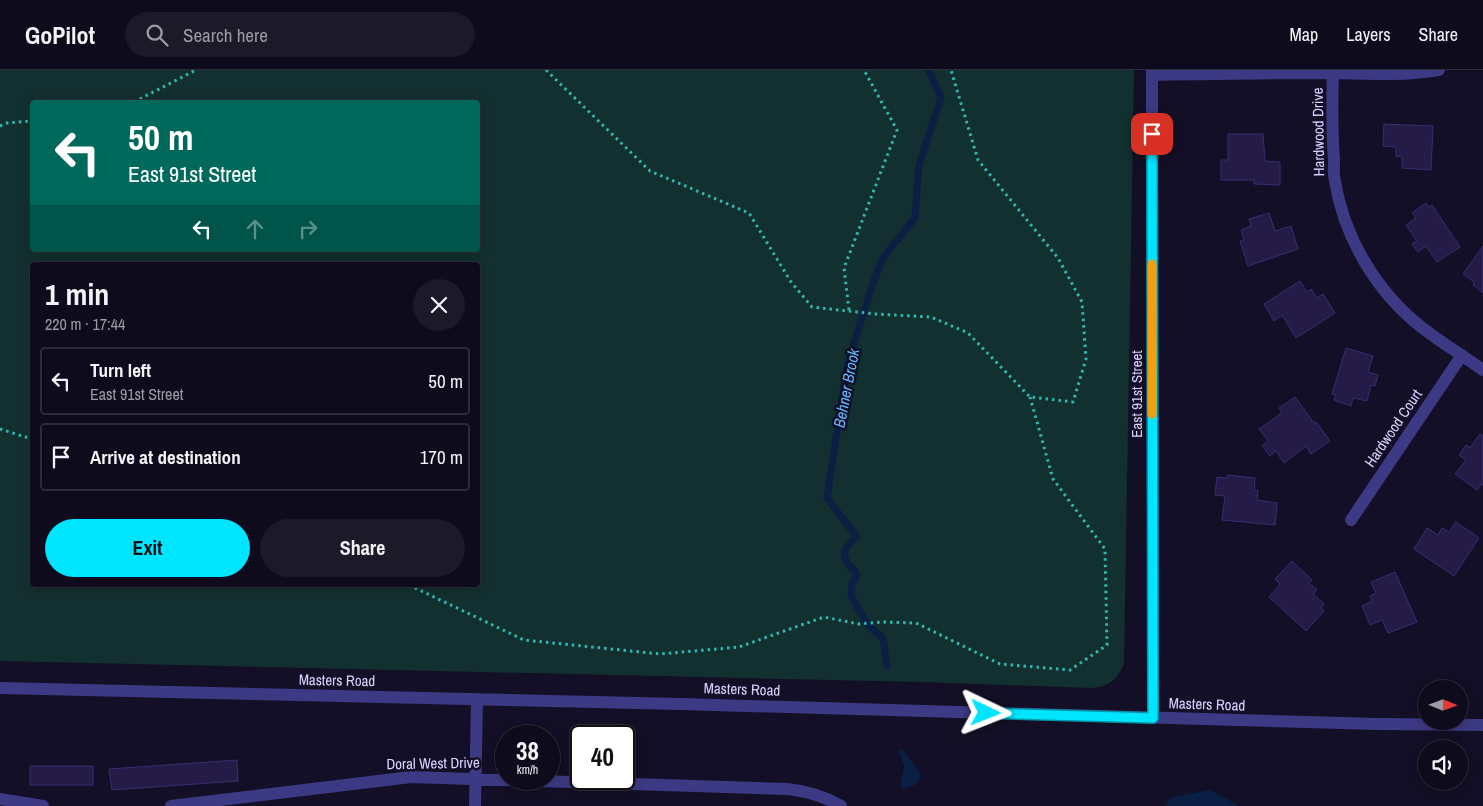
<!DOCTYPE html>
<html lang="en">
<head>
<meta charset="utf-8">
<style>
  body { margin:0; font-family:"Archivo Narrow",sans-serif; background:#1c1929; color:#f1f3f6; height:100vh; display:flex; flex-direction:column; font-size:19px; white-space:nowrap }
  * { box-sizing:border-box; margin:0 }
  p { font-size:16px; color:#9b9ba3 }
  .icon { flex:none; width:28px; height:28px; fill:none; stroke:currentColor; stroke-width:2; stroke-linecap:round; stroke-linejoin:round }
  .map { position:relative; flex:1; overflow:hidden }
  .panel { position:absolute; left:30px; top:192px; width:450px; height:325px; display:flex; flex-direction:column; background:#0e0b1c; border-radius:5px; box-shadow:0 2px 12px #0003,0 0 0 1px #2e2b3b }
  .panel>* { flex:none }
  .top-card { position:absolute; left:30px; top:30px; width:450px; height:152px; border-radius:5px; box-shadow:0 2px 12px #0003,0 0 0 1px #2e2b3b; background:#00695c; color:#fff; overflow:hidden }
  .needle { width:32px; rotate:91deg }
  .buttons { position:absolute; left:1418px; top:610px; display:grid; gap:10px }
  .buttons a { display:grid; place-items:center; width:50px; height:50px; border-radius:50%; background:#0e0b1c; box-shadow:0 2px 12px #0003,0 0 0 1px #2e2b3b; font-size:25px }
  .speed { position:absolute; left:495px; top:655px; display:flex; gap:10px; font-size:25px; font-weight:700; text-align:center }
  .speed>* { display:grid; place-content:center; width:65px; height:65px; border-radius:50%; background:#0e0b1c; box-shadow:0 2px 12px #0003,0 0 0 1px #2e2b3b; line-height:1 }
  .speed small { font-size:12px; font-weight:400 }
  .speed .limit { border:2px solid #111; border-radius:8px; background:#fff; color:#111 }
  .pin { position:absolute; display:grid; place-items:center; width:42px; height:42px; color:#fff; margin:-21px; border-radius:10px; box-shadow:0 2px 8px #0006 }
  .me { position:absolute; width:55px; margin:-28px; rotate:92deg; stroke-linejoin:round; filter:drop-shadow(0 0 4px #0008) }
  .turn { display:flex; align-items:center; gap:18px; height:105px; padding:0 15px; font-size:22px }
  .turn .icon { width:65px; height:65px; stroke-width:2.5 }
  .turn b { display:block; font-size:35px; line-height:42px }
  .lanes { display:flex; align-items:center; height:48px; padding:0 15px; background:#0003; justify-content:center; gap:25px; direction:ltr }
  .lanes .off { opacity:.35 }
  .round { display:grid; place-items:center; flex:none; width:52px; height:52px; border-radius:26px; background:#1c1929 }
  .summary { display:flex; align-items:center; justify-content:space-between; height:85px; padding:0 15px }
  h1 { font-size:30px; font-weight:700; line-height:38px }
  .action { display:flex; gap:10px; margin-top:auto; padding:10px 15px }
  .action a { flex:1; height:58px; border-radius:30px; background:#00e5ff; color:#111; font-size:20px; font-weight:700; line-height:58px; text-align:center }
  .action a+a { background:#1c1929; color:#f1f3f6 }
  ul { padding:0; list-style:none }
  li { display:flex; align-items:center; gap:15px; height:68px; margin:0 10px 8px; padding:0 5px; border:2px solid #2e2b3b; border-radius:5px }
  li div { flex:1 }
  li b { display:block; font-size:19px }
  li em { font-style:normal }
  header { display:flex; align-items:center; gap:30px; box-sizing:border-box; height:70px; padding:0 25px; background:#0e0b1c; border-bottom:1px solid #2e2b3b }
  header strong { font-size:24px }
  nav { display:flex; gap:28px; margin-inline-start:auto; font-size:18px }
  .search { width:350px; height:45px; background:#1c1929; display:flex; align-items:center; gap:12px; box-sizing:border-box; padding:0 18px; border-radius:28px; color:#9b9ba3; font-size:19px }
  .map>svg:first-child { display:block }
  .green { fill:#12302f; fill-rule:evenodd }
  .water { fill:#0a1f44 }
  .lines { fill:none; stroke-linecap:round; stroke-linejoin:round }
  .stream { stroke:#0a1f44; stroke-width:7 }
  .building { fill:#241b47; stroke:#3b2d73 }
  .path { stroke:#2fb8b0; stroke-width:3; stroke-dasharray:2.5 4; stroke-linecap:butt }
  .minor { stroke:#3d3a85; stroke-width:12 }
  .route-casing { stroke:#0095a6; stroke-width:12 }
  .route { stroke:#00e5ff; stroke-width:9 }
  .slow { stroke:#f59e0b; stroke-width:9 }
  .labels { text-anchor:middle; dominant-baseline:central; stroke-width:5; stroke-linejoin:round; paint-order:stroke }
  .street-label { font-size:15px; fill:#d9d4ff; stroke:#130f26 }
  .water-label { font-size:16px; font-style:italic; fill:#62b6ff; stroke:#130f26 }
</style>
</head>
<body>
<header>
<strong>GoPilot</strong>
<div class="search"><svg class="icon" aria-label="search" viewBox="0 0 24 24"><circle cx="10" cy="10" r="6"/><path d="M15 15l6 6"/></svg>Search here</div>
<nav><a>Map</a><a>Layers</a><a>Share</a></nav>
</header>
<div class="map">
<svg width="1483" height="736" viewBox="0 0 1483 736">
  <rect width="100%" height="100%" fill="#130f26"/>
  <path class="green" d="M0,0H1134L1124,593C1118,610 1109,616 1092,618L919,612L0,591ZM32,32H478V180H32ZM32,195H478V515H32Z"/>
  <path class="water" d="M902,679L920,703L921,707L915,715L903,719L900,717L904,697L899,680Z
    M1210,720L1238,735V736H1165L1172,727Z"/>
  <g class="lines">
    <path class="stream" d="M887,596L883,568L868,555L851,526L852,514L857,505C855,500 853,499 849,495C839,483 847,475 857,467L827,428L847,296L873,213L883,188L915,148L919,95L941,28L929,0"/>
  </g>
  <path class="building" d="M1384,54L1433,56L1431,100L1402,98V87L1396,86V77L1383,76Z
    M1228,64H1263L1265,91L1280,92V115L1254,114V110H1221V90H1228Z
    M1426,133L1429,137L1432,135L1460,177L1437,192L1426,176L1418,182L1412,174L1417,171L1406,155L1416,148L1412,143Z
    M1269,143L1275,161L1291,156L1298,179L1248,196L1240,171L1244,170L1241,160L1251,156L1249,149Z
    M1483,176V223L1473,215L1474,212L1463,204Z
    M1300,211L1307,222L1311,219L1317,228L1323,224L1335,243L1296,268L1282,245L1274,251L1264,234Z
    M1346,278L1373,286L1368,302L1378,305L1375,316L1371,315L1367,331L1353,328L1351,336L1334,330L1336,325L1332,324Z
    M1295,327L1314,353L1316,352L1330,371L1311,384L1306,376L1284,393L1276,381L1270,386L1262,376L1268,371L1259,359L1282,343L1279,338Z
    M1480,364L1483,366V415L1481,414L1477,420L1455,404L1466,390L1459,385L1466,375L1470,378Z
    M1227,405L1255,408L1254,420L1258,421L1257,430L1277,433L1275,455L1222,450L1225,426L1215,425L1217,407L1227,408Z
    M1456,452L1479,468L1454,506L1414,479L1427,458L1438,465L1442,458L1449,462Z
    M1292,491L1312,510L1309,513L1317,520L1313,524L1324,534L1321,538L1324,541L1306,561L1269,527L1280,514L1275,509Z
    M1395,502L1417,552L1388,563L1382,550L1370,555L1362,536L1372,531L1370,526L1376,523L1371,512Z
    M237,690L238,711L112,720L109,699Z
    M30,696H93V715H30Z"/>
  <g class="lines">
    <path class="path" d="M546,0L650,101L749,143L791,212L812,237L875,244L931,247L968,263L1030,327L1073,332L1086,289L1082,232L1058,188L978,90L951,0
      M134,32L196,0
      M0,56L7,53L32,51
      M849,240L844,198L897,60L864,0
      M0,359L32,369
      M409,515L524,570L660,584L739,577L824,547L859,554L882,552L916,553L1000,594L1070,600L1107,575L1105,479L1053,409L1030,327"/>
    <path class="minor" d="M1152,0L1153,648
      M1333,0C1332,31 1332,61 1334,92C1334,98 1333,104 1335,111C1344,167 1376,221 1420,256C1440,272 1462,285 1483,300
      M1152,5C1212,4 1272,3 1332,3C1368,4 1403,6 1439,0
      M1351,450L1462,285
      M0,618L681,634L1378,654L1483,655
      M0,729L43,736
      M171,736L411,707L787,719C807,721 824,726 841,736
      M475,736L477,629"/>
  </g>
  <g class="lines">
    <g class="route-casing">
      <path id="route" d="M986,643L1153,648L1152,64"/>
    </g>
    <use href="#route" class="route"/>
    <path class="slow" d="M1152,194V344"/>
  </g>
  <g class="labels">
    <g class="street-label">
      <text transform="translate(1318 62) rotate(-91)">Hardwood Drive</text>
      <text transform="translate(1136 324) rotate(-90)">East 91st Street</text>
      <text transform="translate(1393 358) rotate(-56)">Hardwood Court</text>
      <text transform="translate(337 610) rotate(1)">Masters Road</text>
      <text transform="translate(742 619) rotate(2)">Masters Road</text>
      <text transform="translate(1207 634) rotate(2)">Masters Road</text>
      <text transform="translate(433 693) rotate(-1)">Doral West Drive</text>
    </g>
    <g class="water-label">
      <text transform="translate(846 318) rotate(-79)">Behner Brook</text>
    </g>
  </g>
</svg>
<div class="buttons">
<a><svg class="needle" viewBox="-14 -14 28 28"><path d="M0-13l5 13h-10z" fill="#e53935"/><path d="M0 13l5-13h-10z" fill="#9b9ba3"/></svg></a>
<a><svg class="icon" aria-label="sound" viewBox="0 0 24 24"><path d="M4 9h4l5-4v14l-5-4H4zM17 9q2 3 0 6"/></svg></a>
</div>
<div class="speed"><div>38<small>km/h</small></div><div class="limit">40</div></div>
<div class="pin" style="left:1152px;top:64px;background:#d93025"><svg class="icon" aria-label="arrive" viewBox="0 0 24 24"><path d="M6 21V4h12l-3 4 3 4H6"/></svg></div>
<svg class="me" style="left:986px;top:643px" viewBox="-20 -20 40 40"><path d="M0-17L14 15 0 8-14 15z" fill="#00e5ff" stroke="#fff" stroke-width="4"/></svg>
<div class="top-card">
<div class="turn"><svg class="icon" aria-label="left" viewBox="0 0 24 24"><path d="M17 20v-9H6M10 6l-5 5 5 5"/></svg><div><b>50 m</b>East 91st Street</div></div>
<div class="lanes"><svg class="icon" aria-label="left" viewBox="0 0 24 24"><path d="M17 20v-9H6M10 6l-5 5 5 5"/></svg><svg class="icon off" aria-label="ahead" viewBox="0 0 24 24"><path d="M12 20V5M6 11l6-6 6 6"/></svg><svg class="icon off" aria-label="right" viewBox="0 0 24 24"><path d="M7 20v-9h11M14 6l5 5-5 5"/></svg></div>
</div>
<section class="panel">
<div class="summary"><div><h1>1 min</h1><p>220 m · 17:44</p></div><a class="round"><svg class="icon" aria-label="close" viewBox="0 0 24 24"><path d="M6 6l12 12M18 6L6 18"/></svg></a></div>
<ul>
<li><svg class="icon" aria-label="left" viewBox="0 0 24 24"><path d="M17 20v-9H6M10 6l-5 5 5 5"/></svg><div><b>Turn left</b><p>East 91st Street</p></div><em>50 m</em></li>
<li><svg class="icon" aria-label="arrive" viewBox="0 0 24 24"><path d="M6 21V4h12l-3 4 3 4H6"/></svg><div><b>Arrive at destination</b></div><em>170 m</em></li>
</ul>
<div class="action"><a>Exit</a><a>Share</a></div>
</section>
</div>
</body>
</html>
